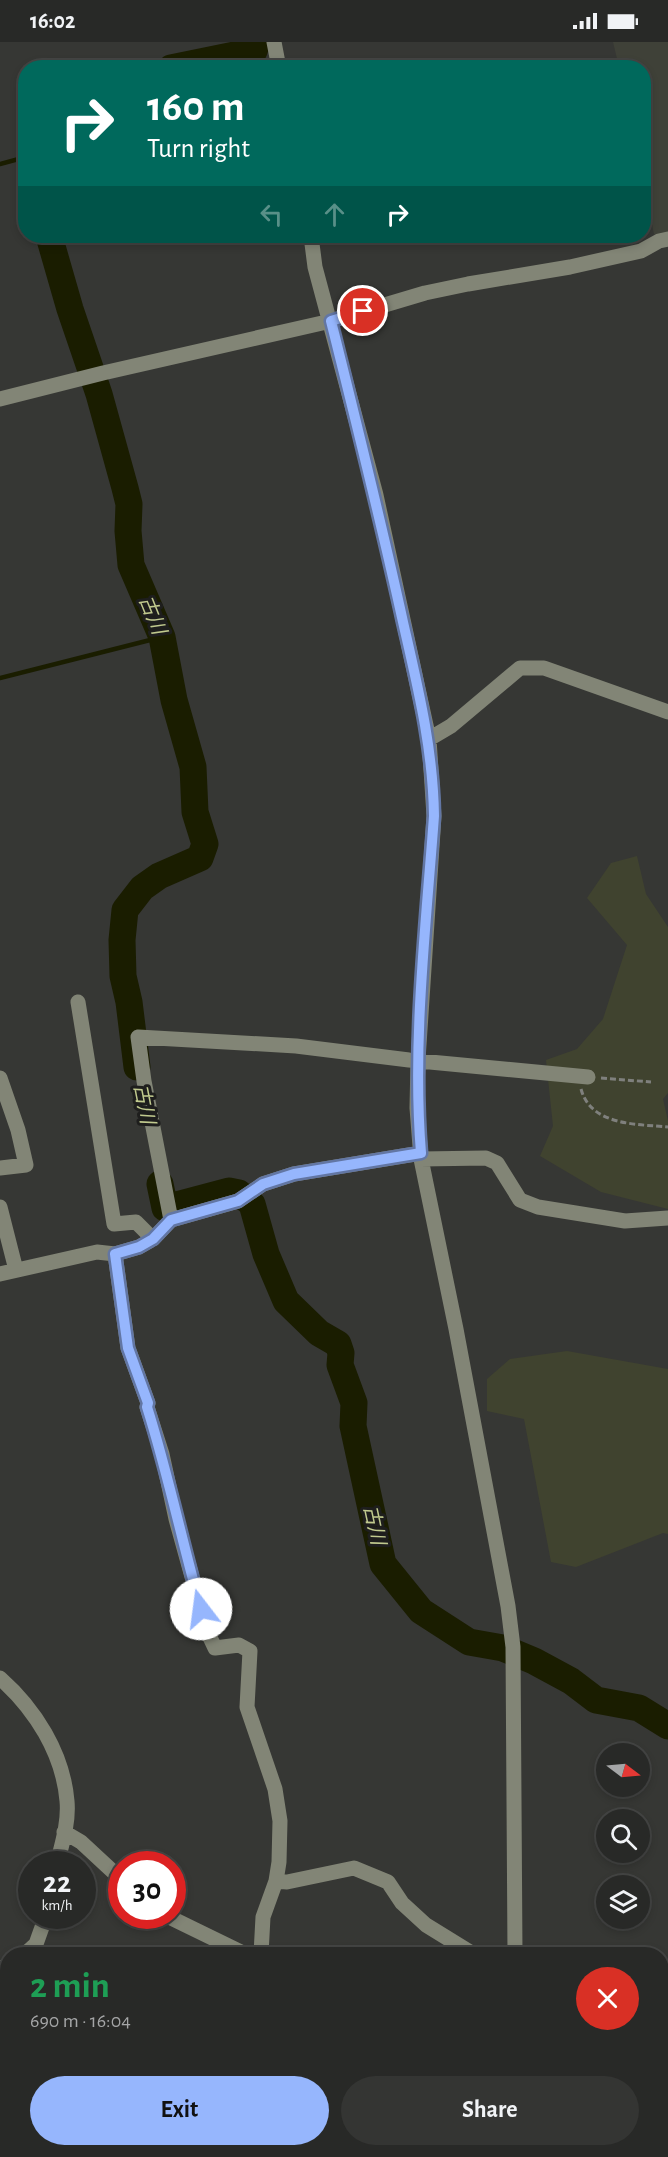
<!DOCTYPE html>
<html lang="en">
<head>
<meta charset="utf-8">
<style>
  body { margin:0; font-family:"Alegreya Sans","Noto Sans JP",sans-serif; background:#343533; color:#f1f3f6; height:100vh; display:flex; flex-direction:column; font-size:22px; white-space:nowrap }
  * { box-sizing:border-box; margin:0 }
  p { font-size:20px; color:#a5a6a7 }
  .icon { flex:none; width:33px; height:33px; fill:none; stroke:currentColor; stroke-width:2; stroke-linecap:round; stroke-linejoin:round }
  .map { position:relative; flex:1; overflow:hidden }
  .sheet { position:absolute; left:0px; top:1905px; width:669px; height:210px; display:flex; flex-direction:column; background:#282927; border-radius:24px 24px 0 0; box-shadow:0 3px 9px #0003,0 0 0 2px #444544 }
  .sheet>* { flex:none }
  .top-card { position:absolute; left:18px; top:18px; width:633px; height:183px; border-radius:24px; box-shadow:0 3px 9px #0003,0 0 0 2px #444544; background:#00695c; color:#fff; overflow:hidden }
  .needle { width:39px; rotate:106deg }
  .buttons { position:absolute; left:596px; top:1701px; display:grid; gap:12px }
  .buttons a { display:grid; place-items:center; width:54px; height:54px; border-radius:50%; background:#282927; box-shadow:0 3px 9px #0003,0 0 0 2px #444544; font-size:30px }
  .speed { position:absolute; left:18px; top:1809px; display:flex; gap:12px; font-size:30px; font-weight:700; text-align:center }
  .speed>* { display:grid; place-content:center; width:78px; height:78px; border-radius:50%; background:#282927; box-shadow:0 3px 9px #0003,0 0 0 2px #444544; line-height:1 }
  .speed small { font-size:15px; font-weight:400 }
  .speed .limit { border:9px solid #d22; background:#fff; color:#111 }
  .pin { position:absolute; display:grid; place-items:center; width:51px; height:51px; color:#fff; margin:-26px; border:3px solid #fff; border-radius:50%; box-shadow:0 2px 6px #0007 }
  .me { position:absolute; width:66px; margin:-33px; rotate:345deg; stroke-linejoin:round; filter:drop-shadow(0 0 4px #0008) }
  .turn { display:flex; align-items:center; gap:21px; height:126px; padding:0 30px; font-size:27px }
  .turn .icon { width:78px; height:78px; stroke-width:2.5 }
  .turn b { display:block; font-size:42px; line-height:51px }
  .lanes { display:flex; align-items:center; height:57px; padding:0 30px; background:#0003; justify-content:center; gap:30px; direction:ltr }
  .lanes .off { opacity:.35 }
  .round { display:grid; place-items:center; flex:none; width:63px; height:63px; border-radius:32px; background:#343533 }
  .overview { display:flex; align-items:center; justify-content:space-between; height:102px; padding:0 30px }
  h1 { font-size:36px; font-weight:700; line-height:45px; color:#1e9e55 }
  .cta { display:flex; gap:12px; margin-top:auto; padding:12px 30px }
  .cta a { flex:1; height:69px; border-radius:36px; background:#96b6fd; color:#111; font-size:24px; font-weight:700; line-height:69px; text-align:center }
  .cta a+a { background:#343533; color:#f1f3f6 }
  .status { display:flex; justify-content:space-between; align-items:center; height:42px; padding:0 30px; background:#282927; direction:ltr }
  .status svg { height:16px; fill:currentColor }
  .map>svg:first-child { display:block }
  .built { fill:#3f4138 }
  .green { fill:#40432f }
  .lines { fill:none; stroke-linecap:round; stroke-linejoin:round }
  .stream { stroke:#1a1d00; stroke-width:4.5 }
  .river { stroke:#1a1d00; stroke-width:27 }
  .path { stroke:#7f807d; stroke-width:3; stroke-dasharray:6 3; stroke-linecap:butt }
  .minor { stroke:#828576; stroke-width:15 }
  .route-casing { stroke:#6276a4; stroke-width:15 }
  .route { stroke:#96b6fd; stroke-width:10 }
  .labels { text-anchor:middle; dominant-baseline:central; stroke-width:6; stroke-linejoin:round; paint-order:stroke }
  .water-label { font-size:20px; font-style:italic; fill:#c1ca8e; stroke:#1e1e1d }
</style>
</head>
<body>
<div class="status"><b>16:02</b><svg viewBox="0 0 49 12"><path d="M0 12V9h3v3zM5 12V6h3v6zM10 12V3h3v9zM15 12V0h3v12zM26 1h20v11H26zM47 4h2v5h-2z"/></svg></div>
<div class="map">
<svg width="668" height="2115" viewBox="0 0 668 2115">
  <rect width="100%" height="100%" fill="#363734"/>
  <path class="built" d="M613,0H668V192L658,194L654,192L644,143V26L619,25Z"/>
  <path class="green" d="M637,814L646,852L668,885V1051L663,1057L668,1079V1167L601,1150L540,1114L553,1084L546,1018L577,1007L603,977L627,903L587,856L611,821Z
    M567,1309L668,1327V1492L663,1491L576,1525L551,1520L524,1377L487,1369V1337L510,1317Z"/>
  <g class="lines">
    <path class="stream" d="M0,122L26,115
      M0,636L162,595"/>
    <path class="river" d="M171,26L254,9L257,0
      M49,194L70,267L99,352L125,446L129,462L128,489L131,523L162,595L174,658L193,725L195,770L205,802L200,816L159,834L142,846L125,868L122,898L123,934L129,960L137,1025
      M160,1142L165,1166L229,1149L239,1151L252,1162L266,1212L286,1259L319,1291L338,1302L341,1311L340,1323L354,1361L353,1384L383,1522L421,1569L469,1600L503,1606L534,1619L571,1639L596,1658L639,1666L668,1684"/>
    <path class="path" d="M601,1036L651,1040
      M581,1047C591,1084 637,1082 668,1085"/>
    <path class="minor" d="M274,0L279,26
      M311,194L315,225L376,453L429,697L434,774L418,1018L417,1066L421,1117L456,1287L508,1564L513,1605L515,1912
      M0,357L103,331L331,279L425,251L468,242L570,225L641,209L659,199L668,197
      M429,697L451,684L520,626H544L668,670
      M78,960L114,1182L136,1180L153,1197
      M0,1036L18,1088L26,1123L0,1126
      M421,1117L486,1116L497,1121L520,1158L538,1165L625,1179L668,1176
      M0,1165L16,1228
      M171,1178L144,1039L138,995L296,1004L409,1018L588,1035
      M115,1212L128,1306L148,1361L147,1365L162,1412L176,1477L207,1589L215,1606L239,1603L250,1609L247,1665L275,1747L280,1779L279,1820L276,1839L263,1875L261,1912
      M0,1232L97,1210L115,1212L139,1205L153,1197L171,1178L238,1159L263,1142L294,1132L421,1111
      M0,1636C35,1667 63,1711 67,1759C69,1780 62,1802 57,1822
      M64,1790L81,1800L122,1838
      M276,1839L287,1840L354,1826L388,1840L402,1861L426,1883L473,1912
      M167,1874L245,1912
      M25,1912L36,1902L46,1874
      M0,1926L8,1924
      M504,2108L511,2115
      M177,2115L181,2108
      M570,2115L574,2108"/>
  </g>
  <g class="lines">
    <g class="route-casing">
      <path id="route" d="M201,1567C182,1500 168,1431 147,1365L148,1361L128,1306L115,1212L139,1205L153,1197L171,1178L238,1159L263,1142L294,1132L421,1111C412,1001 426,884 434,774C433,706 418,646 403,580C381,479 356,379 331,279L363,269"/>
    </g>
    <use href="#route" class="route"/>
  </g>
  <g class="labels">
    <g class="water-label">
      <text transform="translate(152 573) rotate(68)">古川</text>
      <text transform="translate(144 1062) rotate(79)">古川</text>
      <text transform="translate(374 1483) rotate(78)">古川</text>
    </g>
  </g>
</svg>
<div class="buttons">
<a><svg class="needle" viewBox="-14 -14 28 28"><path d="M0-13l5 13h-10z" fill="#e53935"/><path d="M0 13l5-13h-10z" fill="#a5a6a7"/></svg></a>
<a><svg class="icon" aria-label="search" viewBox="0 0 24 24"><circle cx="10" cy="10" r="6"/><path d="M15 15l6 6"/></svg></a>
<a><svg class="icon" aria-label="layers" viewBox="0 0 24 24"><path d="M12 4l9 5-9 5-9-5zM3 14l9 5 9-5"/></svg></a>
</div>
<div class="speed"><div>22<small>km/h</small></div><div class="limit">30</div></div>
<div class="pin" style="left:363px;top:269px;background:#d93025"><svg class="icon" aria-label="arrive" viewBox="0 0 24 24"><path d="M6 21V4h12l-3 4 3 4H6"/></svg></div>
<svg class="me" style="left:201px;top:1567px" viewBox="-20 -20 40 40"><circle r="19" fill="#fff"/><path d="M0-13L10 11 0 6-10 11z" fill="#96b6fd"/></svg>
<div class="top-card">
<div class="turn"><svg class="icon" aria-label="right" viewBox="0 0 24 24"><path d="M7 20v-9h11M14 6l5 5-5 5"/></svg><div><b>160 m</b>Turn right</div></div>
<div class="lanes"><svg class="icon off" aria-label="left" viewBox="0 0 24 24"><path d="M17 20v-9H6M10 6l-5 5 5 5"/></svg><svg class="icon off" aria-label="ahead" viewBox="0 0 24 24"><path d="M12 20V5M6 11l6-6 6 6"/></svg><svg class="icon" aria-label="right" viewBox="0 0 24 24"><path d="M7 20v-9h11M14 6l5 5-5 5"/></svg></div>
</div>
<section class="sheet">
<div class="overview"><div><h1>2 min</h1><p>690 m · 16:04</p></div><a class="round" style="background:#d93025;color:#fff"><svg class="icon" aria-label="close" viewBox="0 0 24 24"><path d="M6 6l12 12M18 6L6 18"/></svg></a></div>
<div class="cta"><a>Exit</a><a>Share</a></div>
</section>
</div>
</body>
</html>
